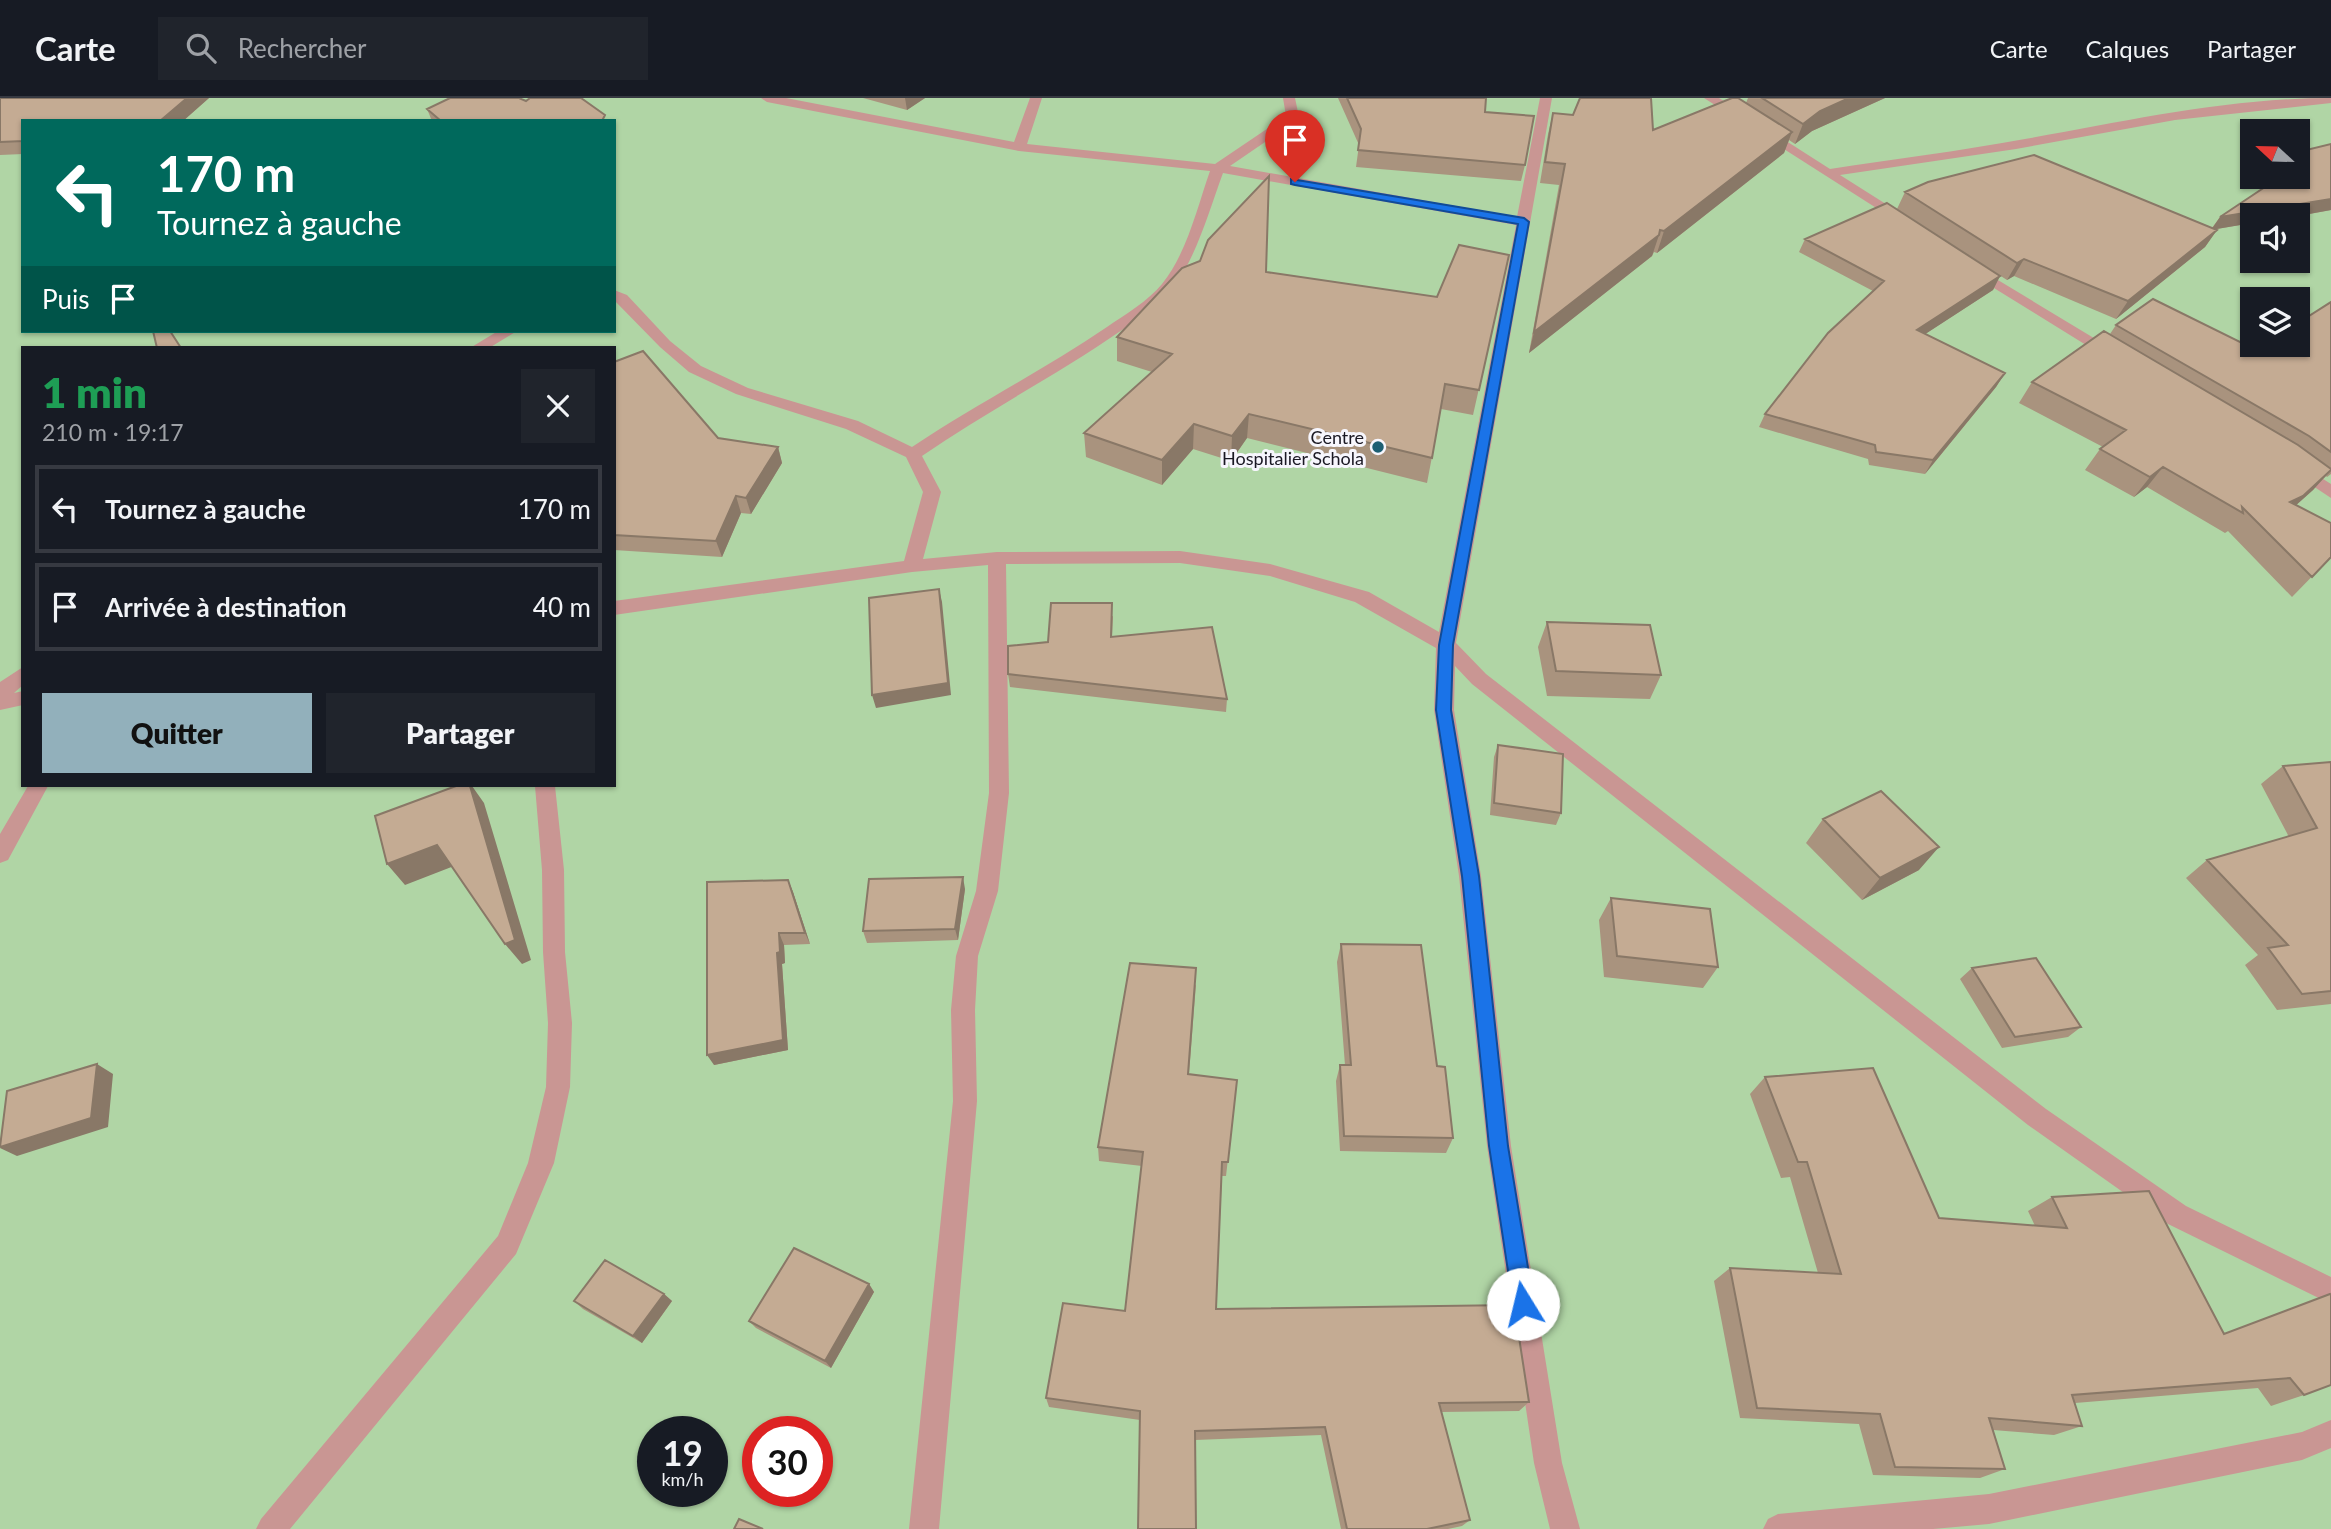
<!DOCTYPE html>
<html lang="fr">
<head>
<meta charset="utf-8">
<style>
  body { margin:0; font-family:Lato,sans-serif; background:#20242c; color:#f1f3f6; height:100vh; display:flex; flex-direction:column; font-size:26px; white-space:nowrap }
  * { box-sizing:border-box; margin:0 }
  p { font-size:23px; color:#9ea1a6 }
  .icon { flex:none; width:38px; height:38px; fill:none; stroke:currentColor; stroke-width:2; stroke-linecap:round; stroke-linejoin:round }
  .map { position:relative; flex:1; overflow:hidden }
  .side { position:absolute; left:21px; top:248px; width:595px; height:441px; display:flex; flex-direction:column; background:#171b24; border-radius:0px; box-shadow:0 2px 5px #0004 }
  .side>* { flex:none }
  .guide { position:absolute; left:21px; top:21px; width:595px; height:214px; border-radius:0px; box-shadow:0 2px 5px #0004; background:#00695c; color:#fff; overflow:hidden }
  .needle { width:46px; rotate:292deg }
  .fabs { position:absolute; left:2240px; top:21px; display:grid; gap:14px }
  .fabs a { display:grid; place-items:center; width:70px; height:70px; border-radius:0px; background:#171b24; box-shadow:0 2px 5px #0004; font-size:35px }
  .speed { position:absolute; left:637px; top:1318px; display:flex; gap:14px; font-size:35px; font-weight:700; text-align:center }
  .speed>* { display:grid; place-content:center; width:91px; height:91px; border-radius:50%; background:#171b24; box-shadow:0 2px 5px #0004; line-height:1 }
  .speed small { font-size:18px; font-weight:400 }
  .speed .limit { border:10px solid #d22; background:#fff; color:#111 }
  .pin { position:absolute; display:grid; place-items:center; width:60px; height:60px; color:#fff; margin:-72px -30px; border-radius:50% 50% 50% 0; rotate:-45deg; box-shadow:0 0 7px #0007 }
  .pin .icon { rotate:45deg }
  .me { position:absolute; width:77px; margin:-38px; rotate:351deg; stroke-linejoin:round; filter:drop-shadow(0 0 5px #0008) }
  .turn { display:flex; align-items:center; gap:24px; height:147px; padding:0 21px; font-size:32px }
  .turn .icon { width:91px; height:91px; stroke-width:2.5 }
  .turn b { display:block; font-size:49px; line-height:60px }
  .then { display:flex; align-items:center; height:66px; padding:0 21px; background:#0003; gap:14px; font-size:26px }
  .round { display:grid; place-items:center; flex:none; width:74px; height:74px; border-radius:0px; background:#20242c }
  .head { display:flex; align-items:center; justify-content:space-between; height:119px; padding:0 21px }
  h1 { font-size:42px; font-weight:800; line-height:52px; color:#1e9e55 }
  .button { display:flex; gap:14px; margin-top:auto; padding:14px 21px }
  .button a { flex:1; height:80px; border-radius:0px; background:#92b0bb; color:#111; font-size:28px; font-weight:800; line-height:80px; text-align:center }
  .button a+a { background:#20242c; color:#f1f3f6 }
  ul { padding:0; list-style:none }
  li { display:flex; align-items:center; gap:21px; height:88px; margin:0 14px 10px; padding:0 7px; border:4px solid #363941; border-radius:0px }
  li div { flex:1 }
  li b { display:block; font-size:26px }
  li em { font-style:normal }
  header { display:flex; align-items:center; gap:42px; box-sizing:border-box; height:98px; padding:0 35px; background:#171b24; border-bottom:2px solid #363941 }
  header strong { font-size:33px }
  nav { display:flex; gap:38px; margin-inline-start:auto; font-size:24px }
  .search { width:490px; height:63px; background:#20242c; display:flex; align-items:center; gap:18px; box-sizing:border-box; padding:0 24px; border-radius:0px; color:#9ea1a6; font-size:26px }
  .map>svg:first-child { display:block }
  .green { fill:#b0d5a5; fill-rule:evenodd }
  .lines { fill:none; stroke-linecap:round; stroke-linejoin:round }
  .minor { fill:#c99693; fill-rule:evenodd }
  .wall { fill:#a9937e }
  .shaded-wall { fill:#897867 }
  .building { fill:#c4ab93; stroke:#897867; stroke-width:2 }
  .route { fill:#1a73e8; stroke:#114b97; stroke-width:2 }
  .poi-dot { fill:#1d5f73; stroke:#f7f6fd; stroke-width:2.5 }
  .labels { text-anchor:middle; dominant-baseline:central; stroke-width:6; stroke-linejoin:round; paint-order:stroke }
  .far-poi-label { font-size:18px; fill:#1a1823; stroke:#f7f6fd; text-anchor:end }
</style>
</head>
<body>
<header>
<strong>Carte</strong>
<div class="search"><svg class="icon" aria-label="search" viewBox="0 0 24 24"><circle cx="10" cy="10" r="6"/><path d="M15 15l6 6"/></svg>Rechercher</div>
<nav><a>Carte</a><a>Calques</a><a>Partager</a></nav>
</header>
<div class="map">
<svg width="2331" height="1431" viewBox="0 0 2331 1431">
  <rect width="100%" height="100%" fill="#ebe7fa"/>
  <path class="green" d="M0,0H2331V1431H0ZM23,23H614V233H23ZM2252,33H2298V79H2252ZM2252,117H2298V163H2252ZM2252,201H2298V247H2252ZM23,250H614V688H23ZM653,1334H712V1393H653ZM758,1334H817V1393H758Z"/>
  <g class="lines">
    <path class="minor" d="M761,0H786L1014,44L1030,0H1042L1027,46L1215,66L1286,18L1283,0H1295L1299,19L1297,22L1230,68L1517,119L1540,0H1552L1456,545L1486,576L2046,1011L2186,1108L2331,1179V1206L2168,1126L2028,1027L1472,586L1455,568L1454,612L1481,778L1511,1048L1562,1365L1580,1431H1550L1534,1365L1487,1048L1459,778L1434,612L1436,550L1355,504L1270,478L1180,465L1006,466L1009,695L998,793L978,858L975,912L977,1003L939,1431H909L953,1003L951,912L956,858L976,793L989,695L988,467L912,474L614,517V503L904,463L923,394L906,359L846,331L736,296L689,274L660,249L614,202V192L627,197L670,243L701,268L748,290L858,323L912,349C976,306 1044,272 1107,229C1126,216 1148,203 1162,186C1187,155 1197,110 1210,73L1019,53L767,4ZM1223,75L1516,127L1439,534L1369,494L1270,466L1180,453L997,454L923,461L941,394L922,358C987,313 1057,277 1122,232C1140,220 1163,207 1175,188C1198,154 1209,113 1223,75Z
      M1704,0H1719L1830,71C1895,61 1960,53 2025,41C2126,23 2228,0 2331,0V5L2175,22L2016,51L1840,77L1908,120V126L1903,127Z
      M1973,167L2117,254L2120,257L2112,262L2107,260L1968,174L1966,171L1968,168Z
      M498,233H517L489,250H470Z
      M2298,365L2331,386V400L2292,374L2290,370L2292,366Z
      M23,569V587L14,595L23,593V607L0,612V584Z
      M28,688H48L8,762L0,765V736Z
      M535,688H555L564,772L565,854L572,925L570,989L554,1065L516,1156L290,1431H256L261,1421L498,1138L528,1065L546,989L548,925L543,854L542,772Z
      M2331,1322V1350L2302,1362L1989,1426L1933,1431H1763L1768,1421L1778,1416L1989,1396L2302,1334Z"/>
  </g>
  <path class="wall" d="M0,0H209L183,23H23V56L0,57Z
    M863,0H925L907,12Z
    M1338,0H1486L1485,14L1525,67L1521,83L1356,69L1359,47Z
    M1748,0H1885L1812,33L1795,46L1789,42L1784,55L1657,155L1654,154L1652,158L1529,255L1559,87L1540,85L1548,36L1553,15L1653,32L1746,5Z
    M526,3L607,23H432L427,11Z
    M2331,46V112L2298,118L2252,117V125L2216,131L2217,132L2205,149L2116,221L2014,178L2007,182L1897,111L1905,94L1928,84L2034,57L2212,130L2220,119L2279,79H2298V54Z
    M1805,141L2000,178L1993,192L1925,236L2005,275L1996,289L1925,376L1869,367L1868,361L1759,329L1765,316L1873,193L1799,154Z
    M1509,157L1473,317L1441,311L1427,385L1247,340L1231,363L1193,351L1162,387L1086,359L1084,335L1152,274L1117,263V239L1266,174L1437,199Z
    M2331,204V376L2327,379L2326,378L2313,392L2296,407L2331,459L2292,499L2228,433L2225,435L2147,389L2134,399L2085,372L2100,351L2103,349L2019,305L2032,284L2110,236L2116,227L2254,251Z
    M614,264L718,340L778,349L782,365L751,416L741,415L722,459L614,452Z
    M1113,518L1112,539L1227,601L1226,614L1010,589L1008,576L1048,544Z
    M1547,524L1661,577L1650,601L1547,598L1538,549Z
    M1498,647L1561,715L1556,727L1490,717L1494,659Z
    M2331,664V906L2277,912L2245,867L2258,857L2186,780L2207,762L2289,739L2261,686L2283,668Z
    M1823,721L1919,772L1862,802L1806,745Z
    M788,782L793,794L810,846L784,847L785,865L782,866L788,952L714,967Z
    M965,791L958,842L867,845L863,833Z
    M1611,800L1718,869L1703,890L1604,879L1599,822Z
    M1341,846L1437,968L1453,1040L1446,1055L1340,1053L1336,983L1340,967H1345L1337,864Z
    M1972,870L2081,929L2068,939L2002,950L1960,881Z
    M1196,886L1189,976L1237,982L1226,1078H1222L1216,1211L1529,1304L1519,1313L1441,1314L1470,1422L1462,1428L1448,1431H1341L1321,1337L1195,1342L1140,1322L1049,1309L1046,1300L1125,1213L1142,1068L1099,1063L1098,1049Z
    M1765,979L1939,1120L2035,1128L2028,1113L2052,1099L2224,1236L2330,1196L2304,1297L2271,1308L2258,1290L2075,1305L2082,1328L2054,1337L1993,1332L2005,1371L1980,1380L1873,1377L1859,1326L1740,1320L1714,1183L1730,1170L1818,1175L1790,1079L1781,1080L1750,996Z
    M869,1186L874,1194L831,1270L756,1230L749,1223Z
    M664,1196L672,1203L642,1245L583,1211L574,1203Z"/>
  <path class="shaded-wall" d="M187,0H209L183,23H160Z
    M905,0H925L907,12Z
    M1849,0H1885L1812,33L1795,46L1803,26L1820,13Z
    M1792,34L1784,55L1657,155L1664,133Z
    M2331,101V112L2298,118L2252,117V125L2211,132L2220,119Z
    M2217,132L2205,149L2116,221L2128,203Z
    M1659,137L1652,158L1529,255L1534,234Z
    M2024,161L2014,178L2007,182L2017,165Z
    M2000,178L1993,192L1910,246L1917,232Z
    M2005,275L1996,289L1925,376L1933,362Z
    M1249,316L1247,340L1231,363L1232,338Z
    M1194,326L1193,351L1162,387V362Z
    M778,349L782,365L751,416L746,400Z
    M2163,369L2147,389L2134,399L2150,379Z
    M2331,372L2313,392L2284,418L2290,404Z
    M736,398L741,415L722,459L716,443Z
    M939,491L942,504L951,597L876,610L872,597Z
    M470,688H472L484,705L531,862L522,866L505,846Z
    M437,747L454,768L405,787L387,766Z
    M1939,749L1919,772L1862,802L1880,780Z
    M963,779L965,791L958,842L955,831Z
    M788,782L793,794L810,846L805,835Z
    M779,835L784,847L785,865L782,866L788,952L714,967L707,957L777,855Z
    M97,966L113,976L108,1029L17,1058L0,1050Z
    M869,1186L874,1194L831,1270L825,1263Z
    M664,1196L672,1203L642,1245L633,1238Z"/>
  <path class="building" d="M0,0H187L160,23H23V43L0,44Z
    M450,0H519L526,3L530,0H581L605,17L602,23H441L427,11Z
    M1347,0H1486L1485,14L1534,18L1525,67L1358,52L1361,31Z
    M1580,0H1651L1653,32L1732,0H1738L1792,34L1664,133L1660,132L1659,137L1534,234L1565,66L1545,64L1553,15L1573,17Z
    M1762,0H1849L1820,13L1803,26Z
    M2331,46V101L2220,119L2280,79H2298V54Z
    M2034,57L2217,132L2128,203L2024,161L2017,165L1905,94L1928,84Z
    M1269,78L1266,174L1437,199L1459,147L1509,157L1479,292L1445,286L1432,360L1249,316L1232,338L1194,326L1162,362L1084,335L1172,256L1117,239L1182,170L1200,163L1208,142Z
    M1887,105L2000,178L1917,232L2005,275L1933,362L1876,354L1875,347L1765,316L1828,235L1884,183L1805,141Z
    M2153,201L2254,251L2262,247H2298V225L2331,204V354L2309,338L2116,227Z
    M153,233H170L181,250H157Z
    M2104,233L2298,347L2331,371V372L2303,398L2290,404L2331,425V459L2312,479L2242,409L2243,415L2163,369L2150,379L2100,351L2126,332L2032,284Z
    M643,253L718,340L778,349L746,400L736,398L716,443L614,437V264Z
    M939,491L948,585L872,597L869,500Z
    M1051,505H1112L1111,539L1212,529L1227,601L1008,576V548L1048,544Z
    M1547,524L1650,527L1661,577L1556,573Z
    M1498,647L1563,656L1561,715L1494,705Z
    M2331,664V893L2302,896L2268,850L2288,847L2207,762L2317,730L2283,668Z
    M456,688H470L515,842L505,846L437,747L387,766L375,718Z
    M1881,693L1939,749L1880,780L1823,721Z
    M963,779L955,831L863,833L869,781Z
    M788,782L805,835H779L780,854L777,855L783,942L707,957V784Z
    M1611,800L1710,811L1718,869L1617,858Z
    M1341,846L1421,847L1437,968L1445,969L1453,1040L1344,1038L1340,967H1351Z
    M2036,860L2081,929L2015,939L1972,870Z
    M1130,865L1196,870L1188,976L1237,982L1228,1064H1222L1216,1211L1514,1207L1529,1304L1439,1305L1470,1422L1427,1431H1347L1325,1329L1195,1333L1196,1431H1138L1140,1313L1046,1300L1063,1205L1125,1213L1143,1054L1098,1049Z
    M97,966L91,1020L0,1049L7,993Z
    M1873,970L1939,1120L2067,1130L2052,1099L2149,1093L2224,1236L2330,1196L2331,1197V1287L2304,1297L2290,1280L2072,1297L2082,1328L1989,1320L2005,1371L1895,1369L1880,1316L1757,1310L1730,1170L1841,1176L1807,1064H1798L1765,979Z
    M794,1150L869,1186L825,1263L749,1223Z
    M605,1162L664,1196L633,1238L574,1203Z
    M739,1421L763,1431H734Z"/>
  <path class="route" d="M1291,81L1524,120L1529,124L1453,547L1451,612L1479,778L1508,1048L1534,1206L1531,1214L1523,1217L1516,1214L1513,1206L1489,1048L1462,778L1436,612L1439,547L1518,126L1295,87L1291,86Z"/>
  <circle class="poi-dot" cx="1378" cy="349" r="7"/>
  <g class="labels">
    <g class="far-poi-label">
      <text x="1364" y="339">Centre<tspan x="1364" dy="21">Hospitalier Schola</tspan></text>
    </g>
  </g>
</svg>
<div class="fabs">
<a><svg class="needle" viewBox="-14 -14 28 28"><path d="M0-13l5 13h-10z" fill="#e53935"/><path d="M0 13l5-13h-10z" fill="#9ea1a6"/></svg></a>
<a><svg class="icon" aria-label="sound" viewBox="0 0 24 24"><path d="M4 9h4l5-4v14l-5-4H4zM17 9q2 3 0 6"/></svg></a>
<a><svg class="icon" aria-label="layers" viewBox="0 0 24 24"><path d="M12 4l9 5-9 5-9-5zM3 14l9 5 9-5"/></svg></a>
</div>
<div class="speed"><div>19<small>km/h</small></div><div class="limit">30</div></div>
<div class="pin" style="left:1295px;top:84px;background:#d93025"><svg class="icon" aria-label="arrive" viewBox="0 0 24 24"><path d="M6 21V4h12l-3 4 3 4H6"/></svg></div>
<svg class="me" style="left:1523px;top:1206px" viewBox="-20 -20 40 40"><circle r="19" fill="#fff"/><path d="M0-13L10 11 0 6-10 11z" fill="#1a73e8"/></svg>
<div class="guide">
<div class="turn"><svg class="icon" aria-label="left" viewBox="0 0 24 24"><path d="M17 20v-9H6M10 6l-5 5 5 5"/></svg><div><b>170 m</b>Tournez à gauche</div></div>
<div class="then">Puis<svg class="icon" aria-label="arrive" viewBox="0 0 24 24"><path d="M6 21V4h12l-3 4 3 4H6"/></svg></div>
</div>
<section class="side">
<div class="head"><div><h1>1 min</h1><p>210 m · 19:17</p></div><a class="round"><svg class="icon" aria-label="close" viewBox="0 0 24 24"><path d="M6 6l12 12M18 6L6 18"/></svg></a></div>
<ul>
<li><svg class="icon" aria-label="left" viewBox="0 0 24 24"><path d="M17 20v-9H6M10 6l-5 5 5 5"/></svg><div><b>Tournez à gauche</b></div><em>170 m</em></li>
<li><svg class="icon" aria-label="arrive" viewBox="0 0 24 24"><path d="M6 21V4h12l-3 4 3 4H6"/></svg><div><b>Arrivée à destination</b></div><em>40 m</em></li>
</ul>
<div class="button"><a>Quitter</a><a>Partager</a></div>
</section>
</div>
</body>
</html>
